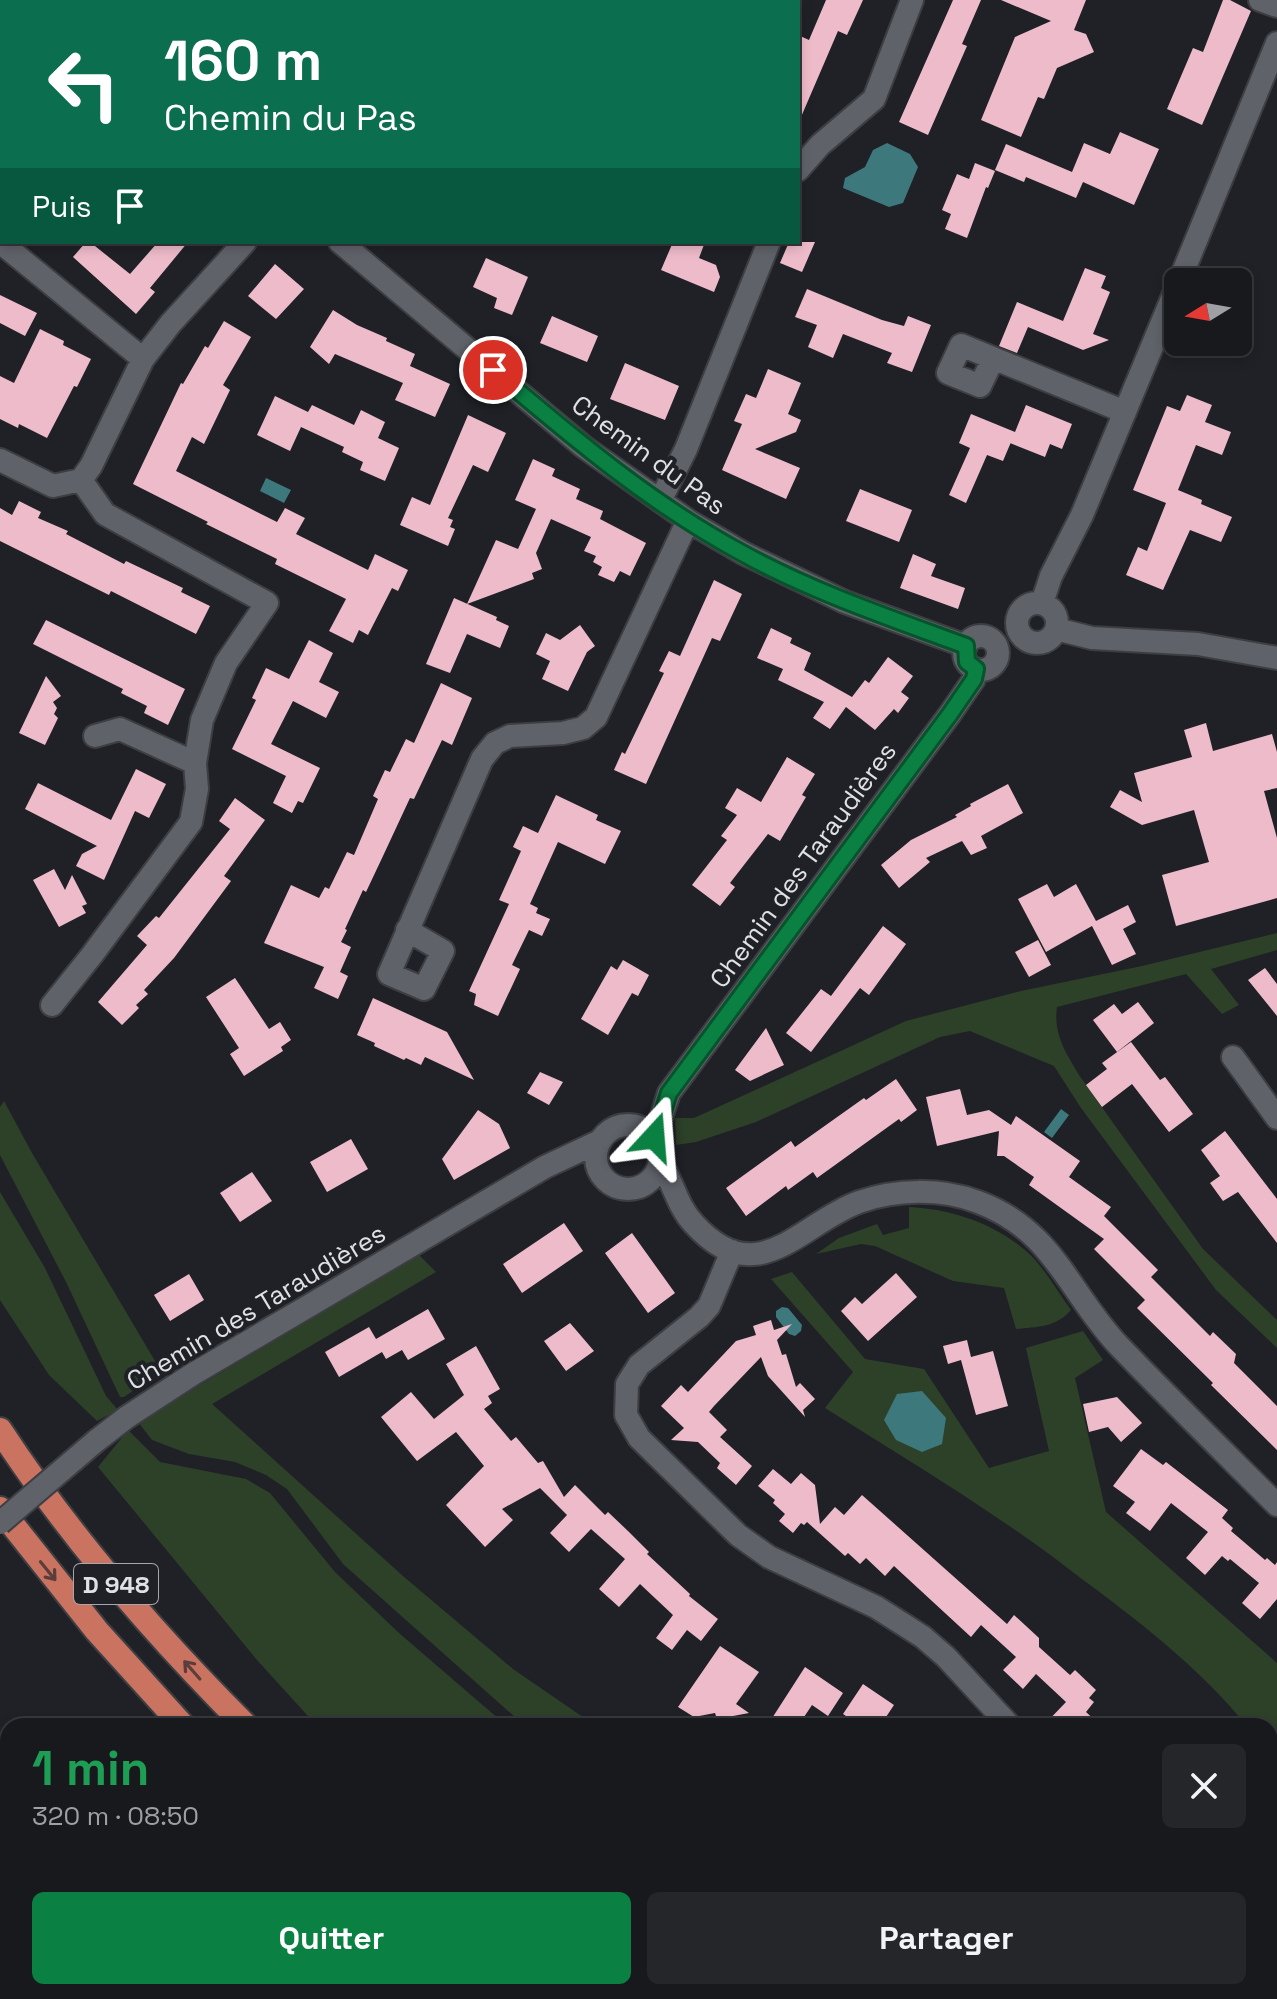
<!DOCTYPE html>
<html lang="fr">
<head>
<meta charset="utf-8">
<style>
  body { margin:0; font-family:"Space Grotesk",sans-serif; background:#24262a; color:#f1f3f6; height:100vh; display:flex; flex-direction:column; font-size:30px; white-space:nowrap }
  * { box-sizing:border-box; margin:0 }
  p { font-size:26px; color:#9ea0a4 }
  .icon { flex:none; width:44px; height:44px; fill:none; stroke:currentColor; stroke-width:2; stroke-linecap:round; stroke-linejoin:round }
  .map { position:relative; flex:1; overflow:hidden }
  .drawer { position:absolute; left:0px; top:1718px; width:1278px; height:282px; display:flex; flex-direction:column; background:#17191d; border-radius:24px 24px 0 0; box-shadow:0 4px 12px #0003,0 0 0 2px #36383b }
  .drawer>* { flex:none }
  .guide { position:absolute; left:0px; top:0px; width:800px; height:244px; box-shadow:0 4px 12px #0003,0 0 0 2px #36383b; background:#0b6e4f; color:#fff; overflow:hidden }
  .needle { width:52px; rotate:259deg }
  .controls { position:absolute; left:1164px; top:268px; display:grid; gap:16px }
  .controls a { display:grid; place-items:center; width:88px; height:88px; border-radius:12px; background:#17191d; box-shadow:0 4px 12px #0003,0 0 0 2px #36383b; font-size:40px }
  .pin { position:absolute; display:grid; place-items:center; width:68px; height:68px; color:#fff; margin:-34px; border:4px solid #fff; border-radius:50%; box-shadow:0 2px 8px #0007 }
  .me { position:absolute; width:88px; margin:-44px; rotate:19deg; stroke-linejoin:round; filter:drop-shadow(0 0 6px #0008) }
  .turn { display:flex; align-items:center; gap:28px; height:168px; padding:0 32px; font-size:36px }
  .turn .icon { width:104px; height:104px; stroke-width:2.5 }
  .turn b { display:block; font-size:56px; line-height:68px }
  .then { display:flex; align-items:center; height:76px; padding:0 32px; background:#0003; gap:16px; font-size:30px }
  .round { display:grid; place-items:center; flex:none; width:84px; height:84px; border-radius:12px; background:#24262a }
  .head { display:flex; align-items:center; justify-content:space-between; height:136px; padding:0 32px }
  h1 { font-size:48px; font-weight:700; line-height:60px; color:#1e9e55 }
  .button { display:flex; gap:16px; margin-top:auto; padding:16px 32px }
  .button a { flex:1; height:92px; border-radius:12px; background:#0b8043; color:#fff; font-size:32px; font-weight:700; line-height:92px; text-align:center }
  .button a+a { background:#24262a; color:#f1f3f6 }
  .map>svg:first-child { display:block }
  .green { fill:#2d4028 }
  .water { fill:#3d787d }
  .building { fill:#eebbca }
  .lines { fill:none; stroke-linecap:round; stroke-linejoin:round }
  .minor-casing { stroke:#3c3e42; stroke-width:26 }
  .trunk-casing { stroke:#3c3e42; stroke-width:28 }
  .minor { stroke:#5f6269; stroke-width:22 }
  .trunk { stroke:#ca7361; stroke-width:24 }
  .minor-bridge-casing { stroke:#3c3e42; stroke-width:26; stroke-linecap:butt }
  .minor-bridge { stroke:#5f6269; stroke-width:22 }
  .oneway { stroke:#5b3e3b }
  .route-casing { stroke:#07532c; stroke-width:20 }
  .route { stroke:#0b8043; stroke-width:14 }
  .labels { text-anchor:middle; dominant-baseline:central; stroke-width:8; stroke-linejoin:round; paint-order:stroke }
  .shield { fill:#1f2127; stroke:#a5a7ac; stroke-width:2 }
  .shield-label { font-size:24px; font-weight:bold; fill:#dfe1e5 }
  .street-label { font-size:26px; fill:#dfe1e5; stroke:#1f2127 }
</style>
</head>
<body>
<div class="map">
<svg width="1277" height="1999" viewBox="0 0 1277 1999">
  <rect width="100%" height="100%" fill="#1f2127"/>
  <path class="green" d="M1277,933V950L1211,969L1239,1005L1222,1014L1186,974L1057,1007C1053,1034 1066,1053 1079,1075L1203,1249L1277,1320V1348L1216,1290L1081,1108L1054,1066L970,1031L940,1037L756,1122L696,1142L676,1145L675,1118H694L906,1021L1021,991L1142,966Z
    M4,1101L32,1153L155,1361L171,1365L124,1397H120L66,1282L0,1155V1107Z
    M0,1192L45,1268L106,1396L118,1410L97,1421L49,1375L0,1300Z
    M909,1207C951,1209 993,1223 1025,1250C1043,1265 1057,1291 1071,1310C1057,1327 1037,1327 1016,1329L1004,1288L953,1281L875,1246L861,1244L816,1254L839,1238L877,1224L883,1235L909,1228Z
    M419,1255L436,1272L212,1404L403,1576L513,1669L596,1726H525L343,1564L287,1489L266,1475L235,1462L189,1454L152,1440L138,1422Z
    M792,1272L865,1359L924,1369L989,1468L1049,1451L1026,1348L1083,1331L1103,1360L1075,1378L1106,1512L1277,1663V1801L1270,1809V1726H1247C1198,1666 1136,1619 1074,1573C995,1512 909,1461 825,1408L853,1372L771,1279Z
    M128,1430L160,1462L246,1479L270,1493L335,1572L399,1633L507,1726H317L257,1660L98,1467Z
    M652,1992H831L849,1999H663Z
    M877,1992H984L994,1999H900Z"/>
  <path class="water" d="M887,143L910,154L918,167L903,203L889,207L843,188L845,178L865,167L873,150Z
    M266,478L291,490L284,503L260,491Z
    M1061,1109L1069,1115L1052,1138L1044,1132Z
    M782,1307L788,1308L802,1325L801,1331L795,1336L789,1334L776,1317V1311Z
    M922,1391L946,1418L942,1444L922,1452L896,1440L884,1420L897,1394Z"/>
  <path class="building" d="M826,0H863L847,35L838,31L798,124V35L809,40Z
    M953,0H981L962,44L967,46L928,135L899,122Z
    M1001,0H1086L1074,30L1086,34L1094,52L1057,68L1044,99L1038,97L1021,137L981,120L1015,37L1051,21Z
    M1223,0H1230L1251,11L1202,125L1167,109L1193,48L1203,52Z
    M1120,132L1159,149L1134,205L1083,182L1076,198L1026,177L1024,182L995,170L1006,144L1072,172L1084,143L1110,154Z
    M975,163L995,171L988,188L986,187L967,238L945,229L951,214L942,210L957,174L969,179Z
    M86,242H90L130,274L158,242H188L150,288L155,292L136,314L73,257Z
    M673,242H705L699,258L716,265L720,277L714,292L661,270Z
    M789,242H815L802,272L780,263Z
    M486,258L528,277L512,315L494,308L497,298L473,287Z
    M275,264L304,289L276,319L248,296Z
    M1085,268L1106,276L1101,288L1110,292L1093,334L1109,340L1083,350L1028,327L1017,353L999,346L1017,302L1063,321Z
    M807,289L882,320L904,326L908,316L931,325L912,372L887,363L892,353L843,334L833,358L808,347L817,325L795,317Z
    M0,295L37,313L25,336L0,323Z
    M333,310L357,325L387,338L386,341L415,354L410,366L450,384L435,417L395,400L403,383L335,354L329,364L310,347Z
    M552,316L598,336L587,362L540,343Z
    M224,321L251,337L223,385L230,390L204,444L192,437L176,471L277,522L285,508L305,518L296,534L368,570L375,554L408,570L398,591L392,588L368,635L359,630L353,643L329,631L346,599L275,564L277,559L206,524L208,522L133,484L181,383L183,384L205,346L208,348Z
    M40,329L64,341L63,345L91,359L77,387L74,386L47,438L19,424L18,428L0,419V376L14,383Z
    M625,363L679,386L665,420L610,399Z
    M768,369L801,383L788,414L801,420L796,432L755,449L800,468L786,499L722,470L742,424L734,421L746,394L756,398Z
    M1187,395L1212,405L1205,422L1231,432L1222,455L1196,445L1178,490L1202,500L1201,504L1232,517L1221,542L1190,530L1163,590L1126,575L1138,547L1147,551L1166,503L1133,490L1167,406L1180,411Z
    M275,396L308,412L312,405L354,425L361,410L385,422L378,438L399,448L385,481L360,470L363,462L342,452L344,447L301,427L290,451L257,435Z
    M1026,405L1072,424L1062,449L1050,444L1045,457L1010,443L1014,435L1003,461L987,455L966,503L949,495L970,448L959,443L971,414L1015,432Z
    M468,415L506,433L488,472L473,465L448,518L453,520L450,527L455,529L448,546L400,525L412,497L430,505Z
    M533,459L555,469L552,476L580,489L576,499L603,511L600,519L646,543L630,576L620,571L614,582L598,575L602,567L593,562L596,556L584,551L591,537L551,519L536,553L542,569L532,573L534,579L467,604L496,540L518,549L536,509L515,500Z
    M860,489L912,510L899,542L846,521Z
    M19,501L41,512L38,518L68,531L66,534L124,564L126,561L183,588L181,592L210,606L196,634L111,591L109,595L0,541V508L12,515Z
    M913,554L936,564L931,576L965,588L958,609L900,588Z
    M714,580L742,594L720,641L712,638L646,784L614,770L622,752L625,754L664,673L659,671L669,651L680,656Z
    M454,598L497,617L496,620L509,626L500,648L467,634L450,673L426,664Z
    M46,620L185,689L168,725L144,713L147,706L121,693L123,689L33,644Z
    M580,625L595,646L587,652L568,691L542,679L550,661L536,654L546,633L560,640Z
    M771,628L792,638L790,643L811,653L804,670L852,697L865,680L869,683L888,657L913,676L901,692L909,698L898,713L894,709L875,730L846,707L830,729L813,718L824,702L778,680L783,669L757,658Z
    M309,640L333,653L319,682L339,692L326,718L293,701L271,744L320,768L303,803L298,801L292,813L273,803L286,776L232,749L256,700L252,698L266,668L289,679Z
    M46,676L61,696L53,702L57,708L54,714L58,718L45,745L19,733Z
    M441,683L472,698L452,745L442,740L414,799L410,798L383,856L366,892L363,890L345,929L347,930L341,942L351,947L340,972L348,976L338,999L314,988L324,967L264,943L291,885L319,898L325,887L329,889L347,852L354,855L378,799L373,796L385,770L390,772L406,739L414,743Z
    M1206,723L1213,751L1272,734L1277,752V788L1264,791L1277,838V898L1176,926L1162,875L1209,862L1194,810L1142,825L1110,807L1120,790L1142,802L1134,773L1192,757L1184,730Z
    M787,757L815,774L802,795L806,797L780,841L768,834L730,883L735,887L720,906L692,885L727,840L721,836L737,815L725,808L737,788L761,802Z
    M136,769L166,784L149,818L135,811L104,880L76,866L82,854L97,846L25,809L38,783L111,820Z
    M1008,784L1023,813L981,836L987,848L971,855L962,841L926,858L930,862L899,888L881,865L911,840L957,817L955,815L971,806L970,804Z
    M556,795L598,815L596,820L621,831L605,864L558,842L530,904L538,908L536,913L550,919L542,936L529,930L512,965L520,969L498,1016L474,1005L476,994L469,991L509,904L499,900L521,851L513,847L523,826L538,833Z
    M235,798L265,820L224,876L231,881L174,958L144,990L148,994L136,1005L139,1008L122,1025L98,1002L147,945L137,936L156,916L159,918L230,829L219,821Z
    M54,869L65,890L72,875L87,904L82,906L86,913L59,927L33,880Z
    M1047,884L1054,897L1076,884L1096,921L1128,905L1136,922L1123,929L1136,954L1112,965L1092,926L1046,952L1018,899Z
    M883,926L906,944L869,995L860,988L811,1052L786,1033L821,989L831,996Z
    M1038,940L1051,965L1029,977L1015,952Z
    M623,960L649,975L638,996L632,993L608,1035L581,1019L611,966L617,970Z
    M1265,968L1277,984V1016L1248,980Z
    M235,978L269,1029L280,1022L291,1040L281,1047L283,1051L244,1076L230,1054L239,1048L206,997Z
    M373,998L447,1032L474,1080L425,1057L421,1065L406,1058L404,1060L374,1046L375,1043L357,1035Z
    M1138,1002L1154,1023L1117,1052L1093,1020L1114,1004L1122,1014Z
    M766,1028L784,1065L750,1081L735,1070Z
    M1131,1042L1160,1080L1165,1077L1193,1114L1169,1132L1132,1084L1102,1107L1086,1085L1107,1069L1102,1063Z
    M540,1072L563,1082L549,1105L527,1093Z
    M896,1079L917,1110L901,1122L899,1119L817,1178L813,1172L788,1190L786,1186L746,1216L726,1188L791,1141L795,1147L864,1098L866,1100Z
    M960,1089L967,1115L989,1110L1011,1125L1016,1116L1080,1161L1069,1177L1111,1207L1104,1216L1158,1270L1151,1277L1210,1336L1213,1332L1236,1354L1234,1363L1277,1406V1450L1211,1385L1213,1383L1137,1308L1145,1300L1094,1249L1104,1239L1029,1185L1034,1177L1004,1156H997L999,1131L937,1146L926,1097Z
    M478,1110L499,1124L510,1148L454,1180L442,1159Z
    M1225,1131L1277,1199V1243L1238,1192L1223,1201L1210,1183L1220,1176L1201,1150Z
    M351,1139L368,1169L327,1192L310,1162Z
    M252,1172L272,1201L240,1222L220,1193Z
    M564,1223L583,1251L522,1293L503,1264Z
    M632,1233L675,1293L648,1313L605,1253Z
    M896,1273L917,1297L868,1341L841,1311L855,1297L862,1304Z
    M189,1274L204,1300L170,1321L154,1295Z
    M428,1309L445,1339L408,1360L402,1350L386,1359L382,1352L339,1377L325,1352L369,1327L376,1339Z
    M771,1320L774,1330L792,1324L777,1340L782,1355L786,1354L796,1387L800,1383L815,1399L803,1410L805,1417L768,1376L761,1357L714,1406L709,1412L727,1430L720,1437L752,1466L736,1485L717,1468L720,1463L698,1442L671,1440L684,1428L661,1406L681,1385L688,1392L736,1341L756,1335L753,1326Z
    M570,1323L594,1351L566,1371L544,1341Z
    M967,1340L971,1357L993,1351L1008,1406L976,1415L961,1360L948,1364L943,1346Z
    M476,1346L500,1389L488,1396L492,1403L484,1409L511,1441L516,1437L538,1463L543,1461L564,1497L575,1485L605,1515L608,1512L628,1531L649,1552L647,1554L690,1594L689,1596L718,1619L701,1641L687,1630L672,1650L656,1638L673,1615L640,1584L619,1607L599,1589L625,1559L591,1529L569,1552L550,1533L567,1515L540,1488L502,1509L513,1520L485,1547L446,1505L484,1466L456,1432L417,1461L381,1417L411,1392L434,1419L464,1395L446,1364Z
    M1117,1397L1142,1423L1121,1442L1108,1427L1089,1432L1083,1404Z
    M1141,1449L1163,1465L1166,1462L1228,1510L1222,1518L1233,1528L1231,1531L1265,1560L1267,1558L1275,1565L1277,1562V1599L1260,1619L1242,1603L1259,1583L1230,1559L1228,1561L1222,1556L1205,1575L1186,1558L1208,1532L1171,1503L1150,1531L1126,1513L1135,1502L1113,1486Z
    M773,1469L791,1484L801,1473L815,1485L820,1524L835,1507L844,1515L862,1495L1007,1624L1014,1615L1039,1638V1647L1070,1675L1075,1670L1096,1690L1089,1698L1094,1702L1086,1712L1101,1726H1043L1066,1702L1036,1674L1023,1689L1003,1670L1016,1657L981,1625L971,1637L894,1566L885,1576L866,1558L860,1564L848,1553L845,1556L807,1522L804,1525L801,1523L793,1533L779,1521L785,1514L773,1503L775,1500L758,1486Z
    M720,1646L759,1672L736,1704L749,1713L717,1719L715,1713L694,1717L678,1707Z
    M805,1667L843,1693L828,1716L812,1705L798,1726H767Z
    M863,1684L894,1705L880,1726H861L843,1714Z"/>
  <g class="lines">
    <g class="minor-casing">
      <path id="minor" d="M49,0L52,2
        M1260,0L1277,6
        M424,2L425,0
        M798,170L820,145L874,99L912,0
        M0,242L143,359
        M340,242L584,447L690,522L743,553L845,602L966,646
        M1179,282L1277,43
        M993,359L980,386L948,373L961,345L1125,412
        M0,460L53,486L81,480L91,466L143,359L171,323L245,242
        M660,501L686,449L769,242
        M1042,603L1051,576L1082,515L1178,284
        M1017 623a20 20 0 1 1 40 0a20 20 0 1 1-40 0Z
        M1056,629L1092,638L1198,644L1277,658
        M964 653a17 17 0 1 1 34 0a17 17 0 1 1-34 0Z
        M95,736L120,729L195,763
        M407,930L443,951L424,989L389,974L482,759L495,743L510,736L563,733L583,728L596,717L683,531L690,522
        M52,1005L92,955L191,822L197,789L195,763L202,720L226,663L267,603L105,514L81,480
        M1233,1057L1277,1118
        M596 1157a32 32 0 1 1 64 0a32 32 0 1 1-64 0Z
        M652,1135L659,1124L669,1093L950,714L974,679L976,669
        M660,1161C673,1182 677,1206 694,1224C758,1294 799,1224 859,1202C896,1189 941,1188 978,1202C1054,1230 1068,1292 1119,1346C1171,1400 1224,1452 1277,1505
        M732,1251L709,1306L699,1317L639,1365L627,1384L626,1415L639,1438L738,1535L769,1557L876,1607L923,1637L946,1657L1010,1726
        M96,1441L127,1417L193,1374L545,1167L598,1142
        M1270,1940L1277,1944"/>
    </g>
    <g class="trunk-casing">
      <path id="trunk" d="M0,1430C70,1537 156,1636 246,1726
        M0,1509L97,1631L183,1726
        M489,1992L500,1999
        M567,1992L577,1999"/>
    </g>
    <use href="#minor" class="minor"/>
    <use href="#trunk" class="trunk"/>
    <g class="minor-bridge-casing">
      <path id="minor-bridge" d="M0,1523L96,1441"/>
    </g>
    <use href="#minor-bridge" class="minor-bridge"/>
  </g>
  <defs><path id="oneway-shaft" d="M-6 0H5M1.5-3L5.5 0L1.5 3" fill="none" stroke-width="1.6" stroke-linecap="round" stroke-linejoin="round" transform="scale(2)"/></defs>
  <g class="oneway">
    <use href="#oneway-shaft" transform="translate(48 1571) rotate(51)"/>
    <use href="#oneway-shaft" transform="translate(192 1670) rotate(-131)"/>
  </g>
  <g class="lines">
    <g class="route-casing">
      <path id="route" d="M493,370C572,437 651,504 742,553C813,592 890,618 966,646L967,662L976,669L974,679L950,714L669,1093L659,1124L652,1135L654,1137"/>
    </g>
    <use href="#route" class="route"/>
  </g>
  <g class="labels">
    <rect class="shield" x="74" y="1564" width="84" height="40" rx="6"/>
    <g class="shield-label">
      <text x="116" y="1584">D 948</text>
    </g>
    <g class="street-label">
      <text transform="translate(649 455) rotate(36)">Chemin du Pas</text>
      <text transform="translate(803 865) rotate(-54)">Chemin des Taraudières</text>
      <text transform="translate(256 1307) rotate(-31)">Chemin des Taraudières</text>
    </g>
  </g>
</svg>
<div class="controls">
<a><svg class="needle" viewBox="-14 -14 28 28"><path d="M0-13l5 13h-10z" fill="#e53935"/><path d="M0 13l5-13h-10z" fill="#9ea0a4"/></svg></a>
</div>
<div class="pin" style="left:493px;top:370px;background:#d93025"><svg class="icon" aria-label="arrive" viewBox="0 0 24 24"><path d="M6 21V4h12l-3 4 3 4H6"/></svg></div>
<svg class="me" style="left:654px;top:1137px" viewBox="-20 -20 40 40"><path d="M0-17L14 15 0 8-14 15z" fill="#0b8043" stroke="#fff" stroke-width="4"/></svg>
<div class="guide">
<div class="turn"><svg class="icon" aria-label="left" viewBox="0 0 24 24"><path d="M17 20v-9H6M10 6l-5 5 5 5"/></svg><div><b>160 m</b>Chemin du Pas</div></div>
<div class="then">Puis<svg class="icon" aria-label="arrive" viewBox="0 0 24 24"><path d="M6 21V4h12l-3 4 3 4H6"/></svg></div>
</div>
<section class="drawer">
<div class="head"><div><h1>1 min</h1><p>320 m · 08:50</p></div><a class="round"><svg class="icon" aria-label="close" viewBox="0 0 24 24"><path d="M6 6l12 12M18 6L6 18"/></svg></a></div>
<div class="button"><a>Quitter</a><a>Partager</a></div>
</section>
</div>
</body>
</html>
